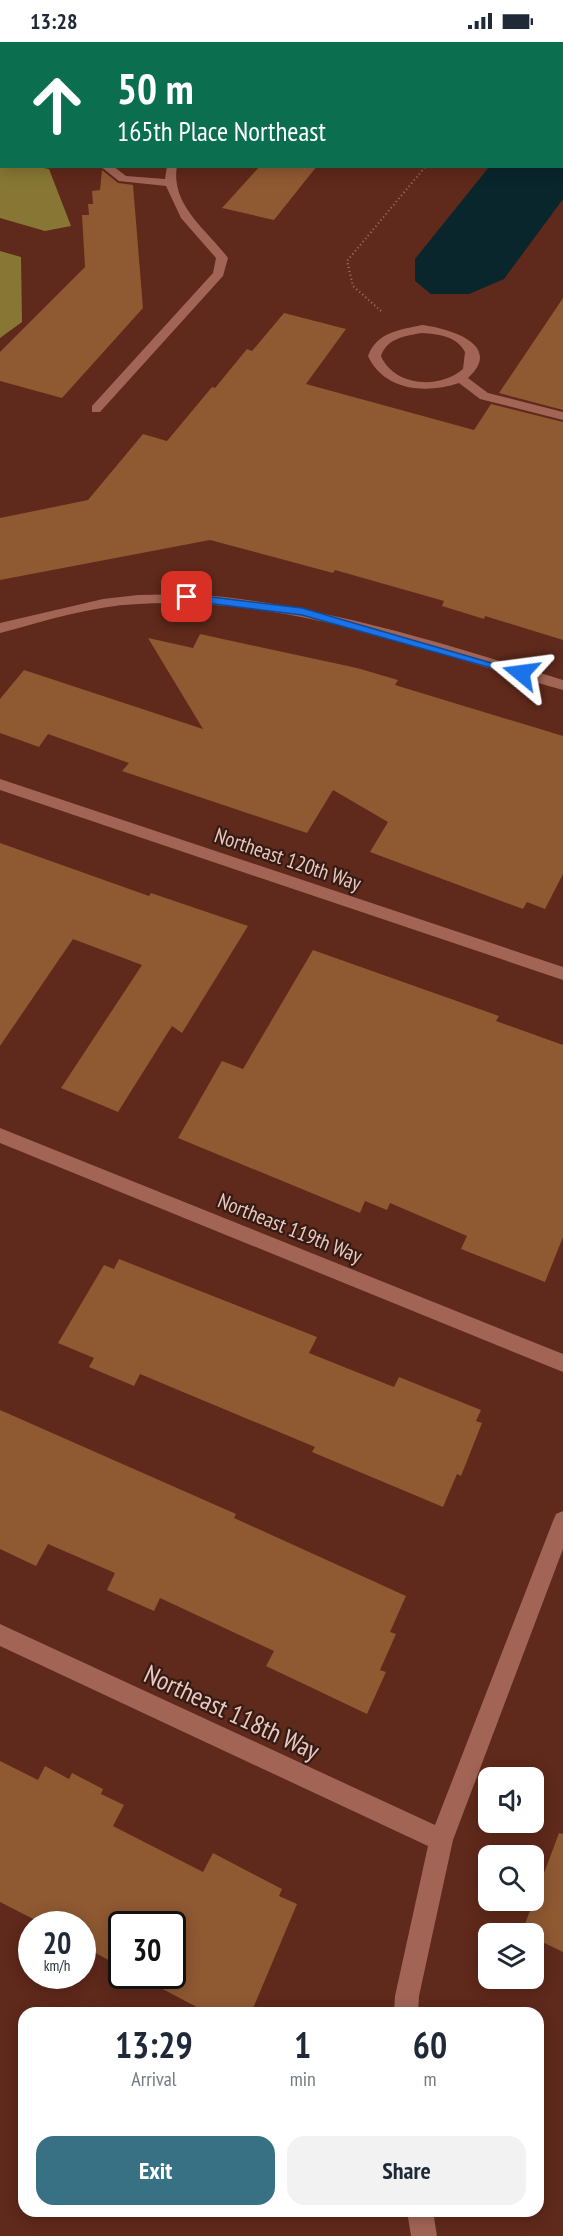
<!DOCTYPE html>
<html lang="en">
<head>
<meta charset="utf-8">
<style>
  body { margin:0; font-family:"PT Sans Narrow",sans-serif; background:#f2f2f3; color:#1f2937; height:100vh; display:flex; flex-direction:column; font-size:22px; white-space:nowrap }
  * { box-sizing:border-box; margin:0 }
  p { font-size:20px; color:#747a83 }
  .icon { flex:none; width:33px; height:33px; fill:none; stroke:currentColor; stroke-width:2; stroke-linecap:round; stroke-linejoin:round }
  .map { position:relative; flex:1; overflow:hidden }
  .sheet { position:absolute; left:18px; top:1965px; width:526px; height:210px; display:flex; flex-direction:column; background:#fff; border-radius:18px; box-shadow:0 3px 15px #0003 }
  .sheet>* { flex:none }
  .top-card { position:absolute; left:0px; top:0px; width:564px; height:126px; box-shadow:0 3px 15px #0003; background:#0b6e4f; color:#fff; overflow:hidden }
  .buttons { position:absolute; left:478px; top:1725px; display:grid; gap:12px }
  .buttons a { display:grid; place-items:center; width:66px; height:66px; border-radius:12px; background:#fff; box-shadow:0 3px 15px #0003; font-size:30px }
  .speed { position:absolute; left:18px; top:1869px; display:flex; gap:12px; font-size:30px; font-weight:700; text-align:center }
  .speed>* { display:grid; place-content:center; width:78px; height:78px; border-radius:50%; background:#fff; box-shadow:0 3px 15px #0003; line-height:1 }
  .speed small { font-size:15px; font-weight:400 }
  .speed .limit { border:3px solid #111; border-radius:9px; background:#fff; color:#111 }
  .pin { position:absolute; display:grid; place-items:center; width:51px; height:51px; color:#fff; margin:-26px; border-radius:12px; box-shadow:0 3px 9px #0006 }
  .me { position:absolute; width:66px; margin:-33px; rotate:286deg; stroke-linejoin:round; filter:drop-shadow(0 0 4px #0008) }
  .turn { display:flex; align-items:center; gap:21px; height:126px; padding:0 18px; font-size:27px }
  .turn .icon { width:78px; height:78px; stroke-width:2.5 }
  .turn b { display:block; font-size:42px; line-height:51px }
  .eta { display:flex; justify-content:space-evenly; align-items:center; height:102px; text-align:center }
  .eta b { font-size:36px; font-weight:700; line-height:42px }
  .action { display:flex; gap:12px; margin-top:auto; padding:12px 18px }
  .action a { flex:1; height:69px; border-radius:18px; background:#387184; color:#fff; font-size:24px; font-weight:700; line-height:69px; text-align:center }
  .action a+a { background:#f2f2f3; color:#1f2937 }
  .status { display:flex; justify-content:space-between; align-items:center; height:42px; padding:0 30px; background:#fff; direction:ltr }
  .status svg { height:16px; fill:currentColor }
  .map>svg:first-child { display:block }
  .forest { fill:#887734 }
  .water { fill:#09262c }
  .building { fill:#8f5932 }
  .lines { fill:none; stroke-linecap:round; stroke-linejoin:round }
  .path { stroke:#a4776c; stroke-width:2; stroke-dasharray:1 3; stroke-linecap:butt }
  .lane { fill:#a26555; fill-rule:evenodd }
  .street { fill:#a26555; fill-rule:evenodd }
  .route { fill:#1a73e8; stroke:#114b97; stroke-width:1.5 }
  .labels { text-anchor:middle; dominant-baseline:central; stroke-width:4.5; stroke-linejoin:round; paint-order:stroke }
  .street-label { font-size:21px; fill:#ebc8bf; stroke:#341b14 }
  .near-street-label { font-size:26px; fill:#ebc8bf; stroke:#341b14 }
</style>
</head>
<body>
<div class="status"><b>13:28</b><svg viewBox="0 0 49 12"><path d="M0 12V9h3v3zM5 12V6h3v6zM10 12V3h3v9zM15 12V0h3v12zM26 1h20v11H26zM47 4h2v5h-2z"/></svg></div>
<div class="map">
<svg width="563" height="2194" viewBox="0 0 563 2194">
  <rect width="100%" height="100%" fill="#5f291b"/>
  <path class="forest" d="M0,0H70L2,2V124L39,125L49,127L71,184L45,189L0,176Z
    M0,209L21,215L22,280L0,296Z"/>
  <path class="water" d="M563,68V157L504,237L469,252H431L415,239V217L489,125L562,124Z"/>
  <path class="building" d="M260,124H317L274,178L222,166Z
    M102,128L118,141L133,143L143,266L62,356L0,339V310L85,225L82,173H89L88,162H93L92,149L100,148Z
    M563,256V368L499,351Z
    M284,271L346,287L306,342L474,388L491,362L563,380V598L485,574L484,577L442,564L444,559L335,528L333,531L210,498L0,538V476L88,458L143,392L167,399L212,345L215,346L247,307L252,309Z
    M200,592L357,626L398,638L395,643L563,694V832L545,867L527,860L523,867L370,810L388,780L333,748L307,791L122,729L129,721L48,692L39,705L0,691V657L24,628L203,687L148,596L193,606Z
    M0,801L149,854L151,851L248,884L182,991L172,984L118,1070L61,1046L142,923L73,897L0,1004Z
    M313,908L499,974L496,979L563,1003V1195L545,1240L461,1207L467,1194L390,1161L387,1168L365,1159L360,1171L178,1096L222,1019L243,1027Z
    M119,1217L317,1295L309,1311L394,1345L399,1335L481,1368L476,1379L482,1381L461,1434L457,1432L443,1465L312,1410L315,1405L140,1332L134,1344L89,1325L94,1316L58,1301L104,1223L114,1227Z
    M0,1368L236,1472L234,1476L406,1554L390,1590L396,1592L380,1628L386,1630L367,1672L266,1624L274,1609L160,1556L154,1569L107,1548L115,1531L48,1502L36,1524L0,1507Z
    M0,1719L38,1738L45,1724L69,1737L72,1731L103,1747L101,1752L124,1763L113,1784L203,1830L213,1811L282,1847L279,1854L297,1862L251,1971H208L138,1934H172V1882H122V1925L82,1904V1882H43L0,1860Z
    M559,1791L563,1792V1910L534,1896V1892L522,1890Z"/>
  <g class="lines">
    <path class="path" d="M381,269L353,244L347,219L426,124"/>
    <path class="lane" d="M196,0H207L195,2Z
      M294,0H305L293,2Z
      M100,124H113L126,134L165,137L167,124H177C170,163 207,188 228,216L223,234L100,370H92V364L213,231L216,216L181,176L166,144L119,139Z"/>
    <path class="street" d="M552,0H563V4L562,2Z
      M422,283C447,286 505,302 468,336L488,351L563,370V378L480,357L459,341C426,352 384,349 368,314C377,290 399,288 422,283ZM422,291C438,292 457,294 465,310L463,327C439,348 394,344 381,314C387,296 405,294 422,291Z
      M192,552C321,562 440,601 563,638V648C423,609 286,553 138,562C91,564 45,579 0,591V581L103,557L138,553Z
      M0,737L563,925V938L0,748Z
      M0,1086L563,1312V1330L0,1101Z
      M563,1469V1507L453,1798L419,1954L418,1971H394L395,1954L428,1804L0,1604V1582L435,1783L553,1479L556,1472Z
      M407,2169H433L437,2194H411Z"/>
  </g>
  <path class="route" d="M187,552L302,566L526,631L521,634L302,573L183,558L182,555Z"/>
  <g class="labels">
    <g class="street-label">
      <text transform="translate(288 817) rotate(19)">Northeast 120th Way</text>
      <text transform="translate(290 1186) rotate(22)">Northeast 119th Way</text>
    </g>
    <g class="near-street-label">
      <text transform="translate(232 1670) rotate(25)">Northeast 118th Way</text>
    </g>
  </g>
</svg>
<div class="buttons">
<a><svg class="icon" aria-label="sound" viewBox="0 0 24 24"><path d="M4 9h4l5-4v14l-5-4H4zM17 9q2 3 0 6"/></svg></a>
<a><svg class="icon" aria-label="search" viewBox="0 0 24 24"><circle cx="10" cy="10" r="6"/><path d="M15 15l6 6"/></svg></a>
<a><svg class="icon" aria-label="layers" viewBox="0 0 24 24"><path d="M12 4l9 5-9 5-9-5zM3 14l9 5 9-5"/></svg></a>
</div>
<div class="speed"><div>20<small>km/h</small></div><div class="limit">30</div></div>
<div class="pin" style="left:187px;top:555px;background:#d93025"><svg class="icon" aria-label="arrive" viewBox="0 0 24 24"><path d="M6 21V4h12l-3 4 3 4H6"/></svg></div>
<svg class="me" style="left:521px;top:631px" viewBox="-20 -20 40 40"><path d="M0-17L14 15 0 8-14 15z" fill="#1a73e8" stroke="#fff" stroke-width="4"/></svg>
<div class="top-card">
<div class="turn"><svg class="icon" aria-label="ahead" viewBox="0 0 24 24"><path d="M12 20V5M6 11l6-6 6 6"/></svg><div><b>50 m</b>165th Place Northeast</div></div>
</div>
<section class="sheet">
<div class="eta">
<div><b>13:29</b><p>Arrival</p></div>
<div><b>1</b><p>min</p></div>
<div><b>60</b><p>m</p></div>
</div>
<div class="action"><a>Exit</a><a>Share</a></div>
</section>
</div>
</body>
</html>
